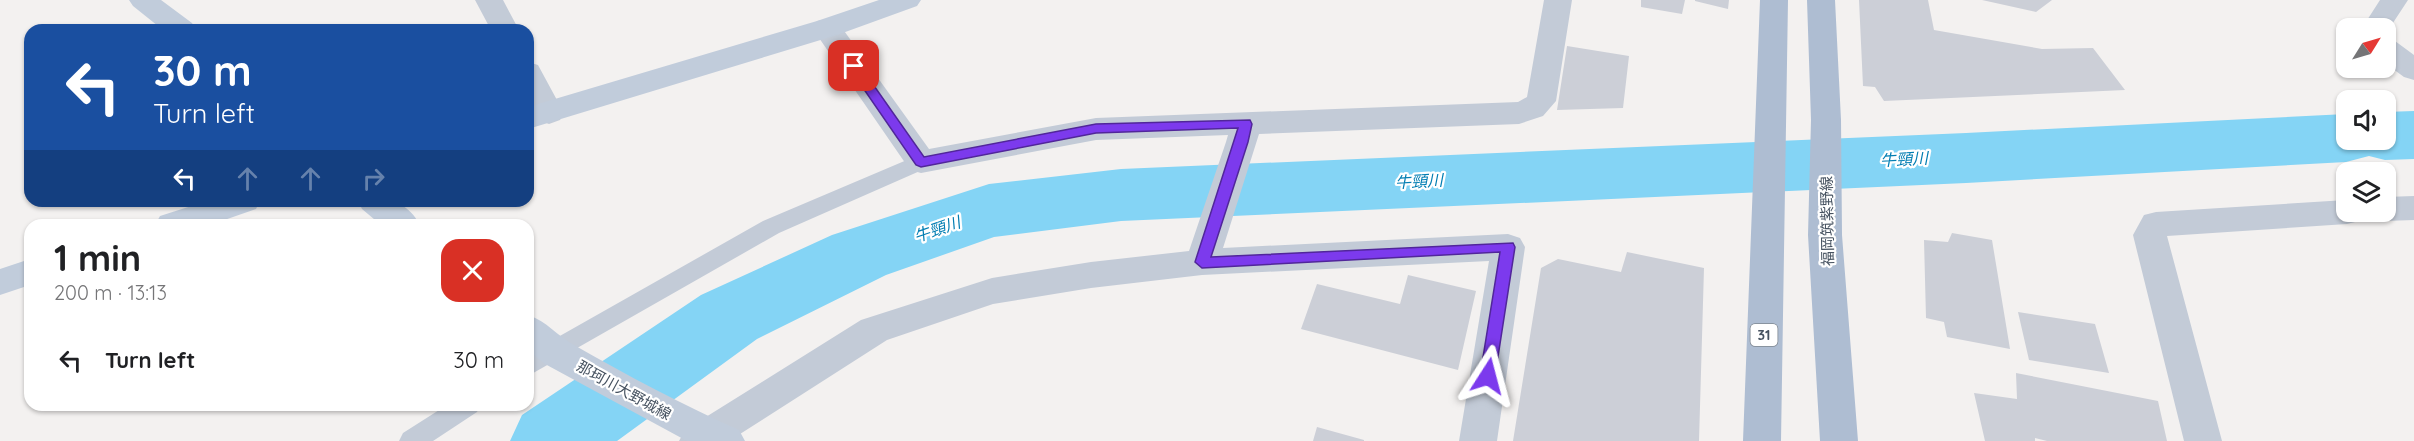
<!DOCTYPE html>
<html lang="en">
<head>
<meta charset="utf-8">
<style>
  body { margin:0; font-family:Quicksand,"Noto Sans JP",sans-serif; background:#f6f6f6; color:#202124; height:100vh; display:flex; flex-direction:column; font-size:22px; white-space:nowrap }
  * { box-sizing:border-box; margin:0 }
  p { font-size:20px; color:#757577 }
  .icon { flex:none; width:33px; height:33px; fill:none; stroke:currentColor; stroke-width:2; stroke-linecap:round; stroke-linejoin:round }
  .map { position:relative; flex:1; overflow:hidden }
  .side { position:absolute; left:24px; top:219px; width:510px; height:192px; display:flex; flex-direction:column; background:#fff; border-radius:18px; box-shadow:0 2px 4px #0004 }
  .side>* { flex:none }
  .banner { position:absolute; left:24px; top:24px; width:510px; height:183px; border-radius:18px; box-shadow:0 2px 4px #0004; background:#1a4fa0; color:#fff; overflow:hidden }
  .needle { width:39px; rotate:53deg }
  .controls { position:absolute; left:2336px; top:18px; display:grid; gap:12px }
  .controls a { display:grid; place-items:center; width:60px; height:60px; border-radius:12px; background:#fff; box-shadow:0 2px 4px #0004; font-size:30px }
  .pin { position:absolute; display:grid; place-items:center; width:51px; height:51px; color:#fff; margin:-26px; border-radius:12px; box-shadow:0 3px 9px #0006 }
  .me { position:absolute; width:66px; margin:-33px; rotate:9deg; stroke-linejoin:round; filter:drop-shadow(0 0 4px #0008) }
  .turn { display:flex; align-items:center; gap:21px; height:126px; padding:0 30px; font-size:27px }
  .turn .icon { width:78px; height:78px; stroke-width:2.5 }
  .turn b { display:block; font-size:42px; line-height:51px }
  .lanes { display:flex; align-items:center; height:57px; padding:0 30px; background:#0003; justify-content:center; gap:30px; direction:ltr }
  .lanes .off { opacity:.35 }
  .round { display:grid; place-items:center; flex:none; width:63px; height:63px; border-radius:18px; background:#f6f6f6 }
  .summary { display:flex; align-items:center; justify-content:space-between; height:102px; padding:0 30px }
  h1 { font-size:36px; font-weight:700; line-height:45px }
  ul { padding:0; list-style:none }
  li { display:flex; align-items:center; gap:18px; height:78px; padding:0 30px }
  li div { flex:1 }
  li b { display:block; font-size:22px }
  li em { font-style:normal }
  .map>svg:first-child { display:block }
  .lines { fill:none; stroke-linecap:round; stroke-linejoin:round }
  .river { fill:#84d4f5; fill-rule:evenodd }
  .building { fill:#cccfd7 }
  .lane { fill:#c3cbd7; fill-rule:evenodd }
  .street { fill:#c3cbd7; fill-rule:evenodd }
  .secondary { fill:#c1ccdb; fill-rule:evenodd }
  .primary { fill:#aebdd2; fill-rule:evenodd }
  .route { fill:#7c3aed; stroke:#51269a; stroke-width:1.5 }
  .labels { text-anchor:middle; dominant-baseline:central; stroke-width:4.5; stroke-linejoin:round; paint-order:stroke }
  .shield { fill:#fff; stroke:#7e8690; stroke-width:1.5 }
  .shield-label { font-size:14px; font-weight:bold; fill:#465260 }
  .street-label { font-size:15px; fill:#465260; stroke:#fff }
  .water-label { font-size:16px; font-style:italic; fill:#017db2; stroke:#fff }
</style>
</head>
<body>
<div class="map">
<svg width="2414" height="441" viewBox="0 0 2414 441">
  <rect width="100%" height="100%" fill="#f3f1f0"/>
  <g class="lines">
    <path class="river" d="M2414,111V159L2385,160L2369,156L2346,162L1966,183L1121,221L994,237L886,275L757,339L617,441H510L522,415L701,295L832,235L989,184L1121,169L1966,133L2346,114V140H2385V112Z"/>
  </g>
  <path class="building" d="M1641,0H1685L1682,14L1641,7Z
    M1695,0H1729L1728,9L1695,1Z
    M1859,0H1928L1934,30L2042,49L2093,48L2125,90L1884,101L1875,87L1863,86Z
    M1982,0H2052L2036,12Z
    M1567,46L1629,56L1623,108L1557,110Z
    M1952,233L1992,240L2010,349L1947,337L1944,322L1926,318L1924,240L1948,242Z
    M1627,252L1704,268L1699,441H1513L1541,268L1558,259L1621,272Z
    M1408,275L1476,291L1458,370L1301,329L1317,284L1400,304Z
    M2018,312L2095,324L2109,373L2029,360Z
    M2016,373L2158,401L2167,441H2047L2035,438V441H1985L1974,393L2017,399Z
    M1317,427L1364,440V441H1313Z"/>
  <g class="lines">
    <path class="lane" d="M921,154L929,157L932,162L929,167L779,233L528,376V354L763,221Z
      M447,405H481L477,412L433,441H399L403,433Z"/>
    <path class="street" d="M475,0H503L519,30H491Z
      M1544,0H1572L1556,101L1543,116L1519,124L1259,134L1223,248L1508,234L1520,238L1525,247L1497,441H1459L1489,261L1202,275L1091,288L993,304L887,340L729,441H679L685,430L861,320L992,278L1091,262L1189,251L1226,142L1228,135L1096,140L921,173L910,170L817,35L813,28L817,21L827,19L837,21L929,149L1096,118L1518,102L1527,97Z
      M2380,0H2408L2385,35V28H2362Z
      M2385,38L2395,41L2414,55V80L2404,77L2385,63Z
      M528,62L538,65L564,113L560,120L549,124L538,120C526,100 528,86 528,62Z
      M2414,196V220L2385,221L2373,218L2370,212H2385V197Z
      M2346,200V212H2363L2359,221L2347,224L2167,236L2222,441H2184L2133,235L2144,215L2156,212Z"/>
    <path class="secondary" d="M129,0H161L192,23L196,30H163L133,6Z
      M879,0H921L917,6L837,35L528,129V107L817,21Z
      M207,201H260L256,209L210,225H155L160,216Z
      M358,201C386,201 404,196 420,225H381L362,209Z
      M30,259V285L0,295V269Z
      M528,315C547,321 557,336 574,345C628,376 683,405 739,430L745,441H687L545,364L528,350Z"/>
    <path class="primary" d="M1760,0H1788L1781,441H1743Z
      M1807,0H1835L1841,120L1842,235L1858,441H1820L1808,235L1811,120Z"/>
  </g>
  <path class="route" d="M854,62L858,63L924,157L1096,124L1250,120L1252,124L1248,142L1211,257L1513,243L1515,247L1495,376L1493,381L1488,382L1482,381L1480,376L1500,252L1202,268L1195,262L1238,128L1096,133L921,167L916,165L850,69L848,66Z"/>
  <g class="labels">
    <rect class="shield" x="1750.5" y="324" width="27" height="22" rx="4.5"/>
    <g class="shield-label">
      <text x="1764" y="335">31</text>
    </g>
    <g class="street-label">
      <text transform="translate(1827 221) rotate(-91)">福岡筑紫野線</text>
      <text transform="translate(624 390) rotate(29)">那珂川大野城線</text>
    </g>
    <g class="water-label">
      <text transform="translate(1904 159) rotate(-3)">牛頸川</text>
      <text transform="translate(1419 181) rotate(-3)">牛頸川</text>
      <text transform="translate(937 229) rotate(-19)">牛頸川</text>
    </g>
  </g>
</svg>
<div class="controls">
<a><svg class="needle" viewBox="-14 -14 28 28"><path d="M0-13l5 13h-10z" fill="#e53935"/><path d="M0 13l5-13h-10z" fill="#757577"/></svg></a>
<a><svg class="icon" aria-label="sound" viewBox="0 0 24 24"><path d="M4 9h4l5-4v14l-5-4H4zM17 9q2 3 0 6"/></svg></a>
<a><svg class="icon" aria-label="layers" viewBox="0 0 24 24"><path d="M12 4l9 5-9 5-9-5zM3 14l9 5 9-5"/></svg></a>
</div>
<div class="pin" style="left:854px;top:66px;background:#d93025"><svg class="icon" aria-label="arrive" viewBox="0 0 24 24"><path d="M6 21V4h12l-3 4 3 4H6"/></svg></div>
<svg class="me" style="left:1488px;top:376px" viewBox="-20 -20 40 40"><path d="M0-17L14 15 0 8-14 15z" fill="#7c3aed" stroke="#fff" stroke-width="4"/></svg>
<div class="banner">
<div class="turn"><svg class="icon" aria-label="left" viewBox="0 0 24 24"><path d="M17 20v-9H6M10 6l-5 5 5 5"/></svg><div><b>30 m</b>Turn left</div></div>
<div class="lanes"><svg class="icon" aria-label="left" viewBox="0 0 24 24"><path d="M17 20v-9H6M10 6l-5 5 5 5"/></svg><svg class="icon off" aria-label="ahead" viewBox="0 0 24 24"><path d="M12 20V5M6 11l6-6 6 6"/></svg><svg class="icon off" aria-label="ahead" viewBox="0 0 24 24"><path d="M12 20V5M6 11l6-6 6 6"/></svg><svg class="icon off" aria-label="right" viewBox="0 0 24 24"><path d="M7 20v-9h11M14 6l5 5-5 5"/></svg></div>
</div>
<section class="side">
<div class="summary"><div><h1>1 min</h1><p>200 m · 13:13</p></div><a class="round" style="background:#d93025;color:#fff"><svg class="icon" aria-label="close" viewBox="0 0 24 24"><path d="M6 6l12 12M18 6L6 18"/></svg></a></div>
<ul>
<li><svg class="icon" aria-label="left" viewBox="0 0 24 24"><path d="M17 20v-9H6M10 6l-5 5 5 5"/></svg><div><b>Turn left</b></div><em>30 m</em></li>
</ul>
</section>
</div>
</body>
</html>
